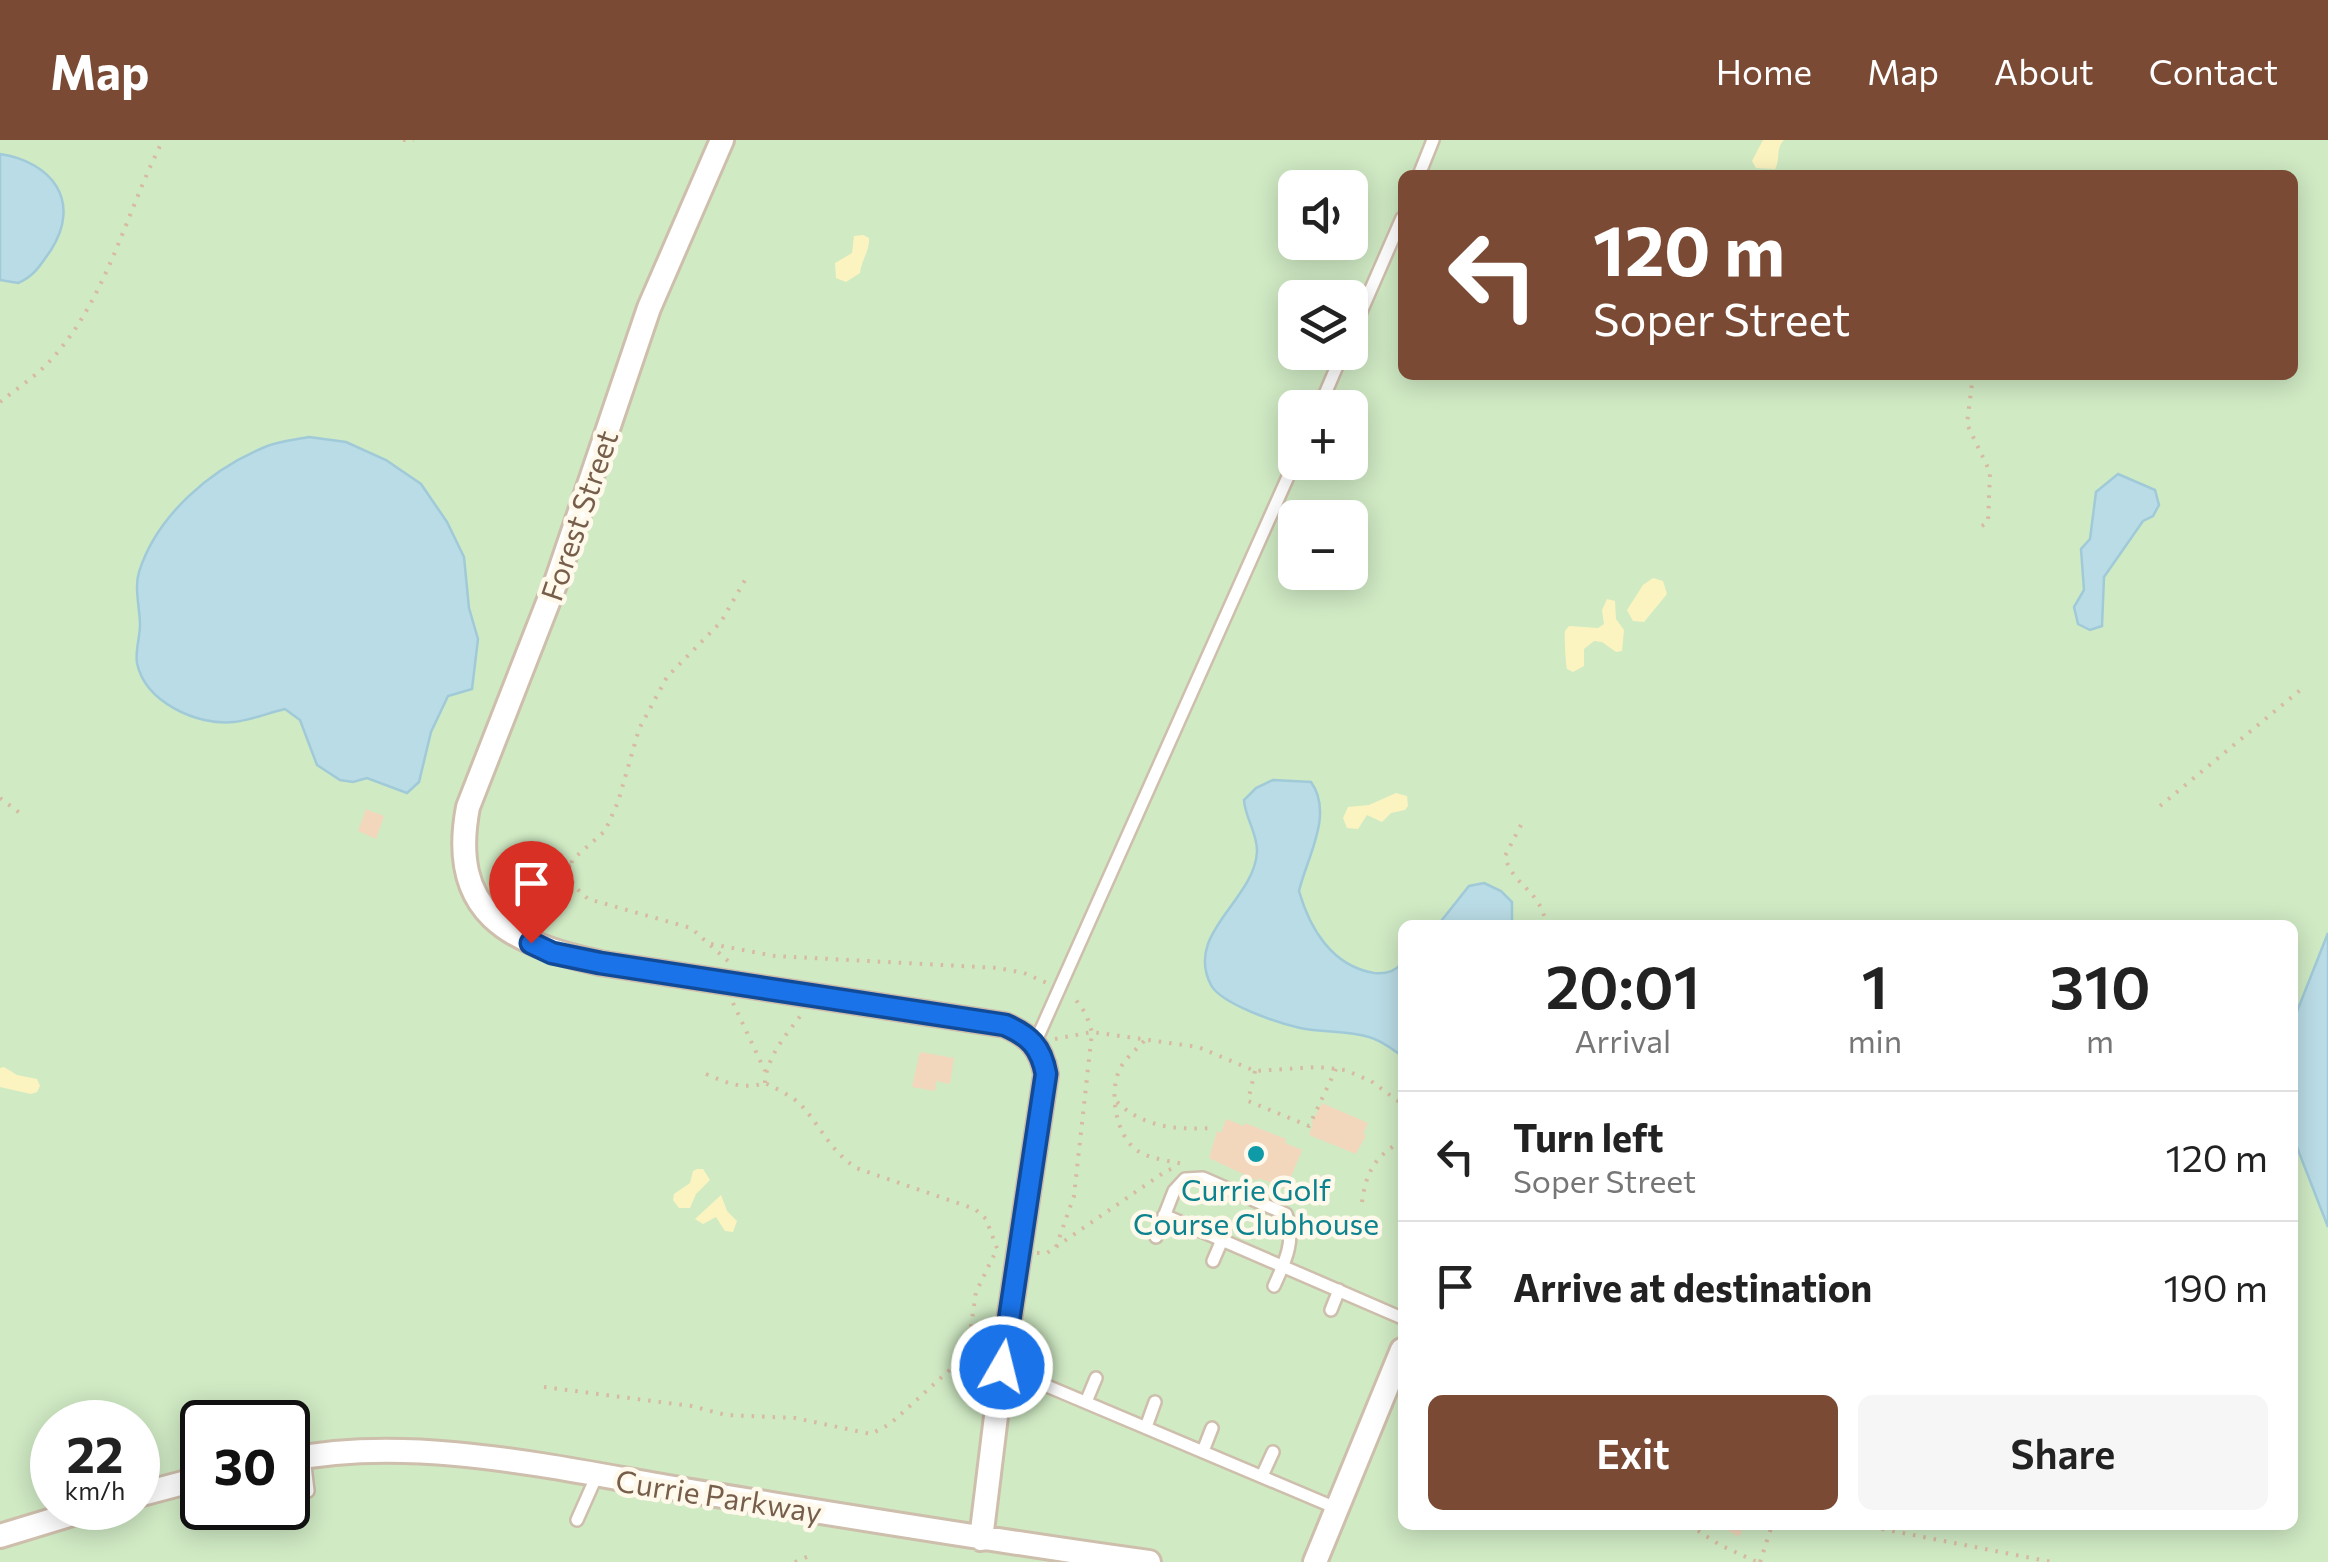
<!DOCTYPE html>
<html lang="en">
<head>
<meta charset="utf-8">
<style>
  body { margin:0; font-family:Commissioner,sans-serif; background:#f6f6f6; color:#222; height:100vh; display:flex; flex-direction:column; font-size:38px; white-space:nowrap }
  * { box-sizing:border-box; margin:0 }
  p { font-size:32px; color:#767676 }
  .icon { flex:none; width:55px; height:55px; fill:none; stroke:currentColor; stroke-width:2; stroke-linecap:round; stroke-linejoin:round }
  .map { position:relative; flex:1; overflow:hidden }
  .details { position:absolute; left:1398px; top:780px; width:900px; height:610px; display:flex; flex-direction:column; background:#fff; border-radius:15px; box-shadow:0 5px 25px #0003 }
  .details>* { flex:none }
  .hud { position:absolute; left:1398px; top:30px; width:900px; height:210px; border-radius:15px; box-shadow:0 5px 25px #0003; background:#7a4a34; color:#fff; overflow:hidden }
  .tools { position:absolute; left:1278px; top:30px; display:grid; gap:20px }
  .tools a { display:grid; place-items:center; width:90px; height:90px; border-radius:15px; background:#fff; box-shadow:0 5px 25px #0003; font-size:50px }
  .speed { position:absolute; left:30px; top:1260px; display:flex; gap:20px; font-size:50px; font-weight:700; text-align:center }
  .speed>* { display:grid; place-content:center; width:130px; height:130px; border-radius:50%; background:#fff; box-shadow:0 5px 25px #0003; line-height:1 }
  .speed small { font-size:25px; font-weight:400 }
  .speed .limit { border:5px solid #111; border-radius:15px; background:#fff; color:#111 }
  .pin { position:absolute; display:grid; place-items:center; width:85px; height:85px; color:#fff; margin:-102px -42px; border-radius:50% 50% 50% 0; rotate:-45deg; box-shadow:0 0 10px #0007 }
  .pin .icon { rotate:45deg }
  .me { position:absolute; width:110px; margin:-55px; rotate:8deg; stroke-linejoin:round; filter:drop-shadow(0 0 8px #0008) }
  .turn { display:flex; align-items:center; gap:35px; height:210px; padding:0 30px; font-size:45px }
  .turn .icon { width:130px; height:130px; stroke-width:2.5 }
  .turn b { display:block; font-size:70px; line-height:85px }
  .eta { display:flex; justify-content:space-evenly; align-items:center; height:170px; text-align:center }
  .eta b { font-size:60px; font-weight:600; line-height:70px }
  .cta { display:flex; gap:20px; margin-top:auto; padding:20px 30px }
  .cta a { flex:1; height:115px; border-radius:15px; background:#7a4a34; color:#fff; font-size:40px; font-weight:600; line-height:115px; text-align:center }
  .cta a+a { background:#f6f6f6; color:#222 }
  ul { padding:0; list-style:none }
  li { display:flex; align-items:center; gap:30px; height:130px; padding:0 30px; border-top:2px solid #e0e0e0 }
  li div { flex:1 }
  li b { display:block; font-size:38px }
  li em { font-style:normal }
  header { display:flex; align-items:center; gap:60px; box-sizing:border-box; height:140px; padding:0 50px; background:#7a4a34; color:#fff }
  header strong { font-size:48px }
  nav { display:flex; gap:55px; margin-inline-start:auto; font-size:35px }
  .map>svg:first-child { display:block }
  .green { fill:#d0eac4; fill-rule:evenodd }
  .sand { fill:#fcf4c0 }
  .water { fill:#badce6; stroke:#a0cad8; stroke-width:2.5 }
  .building { fill:#f2d7bd }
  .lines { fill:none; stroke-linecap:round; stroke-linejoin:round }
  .service-casing { stroke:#cebeac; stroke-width:16 }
  .minor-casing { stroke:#cebeac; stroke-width:28 }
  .path { stroke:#d7baa0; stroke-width:4; stroke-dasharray:2.5 8; stroke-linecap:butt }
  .service { stroke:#fff; stroke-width:11 }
  .minor { stroke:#fff; stroke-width:22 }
  .route-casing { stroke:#114b97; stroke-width:25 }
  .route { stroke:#1a73e8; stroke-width:18 }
  .culture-dot { fill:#0f9aa8; stroke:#fff9ec; stroke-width:4 }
  .labels { text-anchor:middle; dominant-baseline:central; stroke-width:9; stroke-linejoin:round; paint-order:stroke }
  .street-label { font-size:30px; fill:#765e4a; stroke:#fff9ec }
  .culture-label { font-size:30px; fill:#0d838f; stroke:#fff9ec }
</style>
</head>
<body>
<header>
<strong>Map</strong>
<nav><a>Home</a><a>Map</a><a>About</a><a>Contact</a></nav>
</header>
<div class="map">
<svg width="2328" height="1422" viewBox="0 0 2328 1422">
  <rect width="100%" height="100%" fill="#fcf6e6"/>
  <path class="green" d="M0,0H2328V793L2293,884L2292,785H1402V1385H2292L2293,997L2328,1087V1422H0ZM1402,35H2292V235H1402ZM1295,48H1350V102H1295ZM1295,158H1350V212H1295ZM1295,268H1350V322H1295ZM1295,378H1350V432H1295ZM52,1282H138V1368H52ZM202,1282H288V1368H202Z"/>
  <path class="sand" d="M1763,0H1784C1775,9 1781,19 1775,29L1756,28L1752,21Z
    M863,95L869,98C870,110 861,121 860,133L846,142L836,138L835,123L852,113L854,96Z
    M1653,438L1663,441L1667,454L1644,482L1633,481L1627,470L1643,445Z
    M1607,459L1615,461L1616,479L1624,490L1622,511L1616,512L1602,502L1594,501L1584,509V526L1573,532L1567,529C1566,526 1564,496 1565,491L1569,486L1598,488L1604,484L1602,470Z
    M1396,653L1407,656L1408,666L1405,670L1391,673L1382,682L1367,675L1358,689L1347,688L1343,678L1348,667L1369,665Z
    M4,927L17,935L37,939L40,946L37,952L31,954L0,947V928Z
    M697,1029H703L710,1040L696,1054L690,1068H679L673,1060L674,1054L690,1043L693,1031Z
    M721,1055L727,1071L737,1081L733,1092L725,1091L716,1077L703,1084L695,1079Z"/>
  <path class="water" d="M0,14C52,22 82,61 51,110C41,124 35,136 18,143L0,140Z
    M309,297L346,302L386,320L421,344L447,382L464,417L469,468L478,499L472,549L448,556L431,592L419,642L407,653L367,638L353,642L340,640L317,625L300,580L285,569C268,573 251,580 234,582C197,586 145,562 137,523C135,511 140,497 140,485C140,469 134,448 139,432C157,375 211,329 265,307C278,301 294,300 309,297Z
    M2118,334L2155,350L2159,365L2153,376L2143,381L2104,437L2102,486L2090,490L2078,484L2074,467L2084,450L2081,409L2090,399L2096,352Z
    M1273,640L1311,642C1334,674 1307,717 1299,751C1310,789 1332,826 1374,833C1385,834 1395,832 1402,823V916C1392,909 1381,900 1369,897C1347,890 1323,893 1300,888C1278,883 1221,864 1211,845C1184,793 1254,761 1257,712C1258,694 1245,678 1244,660L1256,648Z
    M1484,743L1501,751L1512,762V785H1438L1469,746Z
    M2328,793V1087L2293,997L2292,884Z"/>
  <path class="building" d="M366,669L384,676L376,699L358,691Z
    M920,912L954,918L950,944L936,941L935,951L912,947Z
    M1322,963L1368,983L1363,994L1366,995L1356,1014L1309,995L1313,984L1311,983Z
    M1226,979L1244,986L1245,983L1286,999L1285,1003L1302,1010L1286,1049L1259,1038L1258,1041L1209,1018L1217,991L1221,993Z
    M1718,1385H1745L1739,1397Z"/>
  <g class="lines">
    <g class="service-casing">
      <path id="service" d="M1419,35L1433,0
        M1350,197L1402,78
        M1319,268L1343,212
        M1035,903L1295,321
        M1164,1075L1402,1178
        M1156,1097L1174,1051L1185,1039L1203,1038L1286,1074C1296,1100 1285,1122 1274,1146
        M1213,1121L1222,1100
        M1331,1170L1339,1150
        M1002,1227L1336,1368
        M1086,1262L1096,1238
        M1146,1287L1155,1262
        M1203,1311L1212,1288
        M304,1317L308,1351
        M1262,1336L1273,1312
        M577,1380L597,1335"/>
    </g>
    <g class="minor-casing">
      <path id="minor" d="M722,0L649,168L556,442L468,667C448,772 508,803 600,823L1005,885C1030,896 1041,907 1046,934L1002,1227L981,1399
        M288,1320C413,1294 560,1329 685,1350C840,1375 994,1401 1149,1422
        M138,1355L202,1338
        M0,1396L92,1368
        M1315,1422L1402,1210"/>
    </g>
    <path class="path" d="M403,0H414
      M1973,235L1967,284L1990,332L1988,382L1976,390
      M0,262C16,249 35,237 49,222C107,160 125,74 163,0
      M0,658L25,677
      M2160,666L2304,547
      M1521,685L1505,716C1512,746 1541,749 1546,785
      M504,759L541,737L571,725
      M711,804L775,816L998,828L1024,833L1047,843
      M728,821L691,788L588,759L574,746L570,734L572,720L605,691L618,662L639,589L667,537L721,482L745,440
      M733,863L765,931
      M1055,899L1092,892L1198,907L1255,931L1318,927L1345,930L1371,941L1402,964
      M1144,901C1136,910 1124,919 1119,931C1109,954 1116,997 1138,1011C1151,1019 1169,1021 1184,1024
      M1255,931L1248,961L1309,986L1336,929
      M706,934C727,943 743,950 765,943C777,949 792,956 801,965C822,988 828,1008 856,1028L975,1069L986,1079L998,1111
      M765,943C766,918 787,893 802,874
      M1117,962C1143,987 1176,990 1210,988
      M1362,1062C1366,1032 1375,1016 1402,1001
      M1056,1107L1074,1056L1092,892L1086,874L1073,856
      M1037,1113H1047L1166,1031L1177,1027
      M544,1247L691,1266L726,1275L795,1278L871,1294L890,1284L954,1226L968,1207L976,1152L996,1111
      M1689,1385L1720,1405L1757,1422
      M1861,1385L1882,1389L1903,1385
      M1882,1389L2052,1422
      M795,1422L809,1416
      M1760,1422L1772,1385"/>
    <use href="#service" class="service"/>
    <use href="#minor" class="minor"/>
  </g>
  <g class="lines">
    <g class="route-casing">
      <path id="route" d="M531,803L552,813L600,823L1005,885C1030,896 1041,907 1046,934L1002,1227"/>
    </g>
    <use href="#route" class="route"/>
  </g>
  <circle class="culture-dot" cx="1256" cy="1014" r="10"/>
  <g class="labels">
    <g class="street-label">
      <text transform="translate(578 375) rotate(-71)">Forest Street</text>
      <text transform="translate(719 1355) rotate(9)">Currie Parkway</text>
    </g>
    <g class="culture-label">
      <text x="1256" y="1048">Currie Golf<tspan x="1256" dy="34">Course Clubhouse</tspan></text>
    </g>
  </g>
</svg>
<div class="tools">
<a><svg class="icon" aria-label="sound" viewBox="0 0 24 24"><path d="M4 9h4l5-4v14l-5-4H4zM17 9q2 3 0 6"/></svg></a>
<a><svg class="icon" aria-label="layers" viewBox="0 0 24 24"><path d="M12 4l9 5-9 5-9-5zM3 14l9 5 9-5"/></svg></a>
<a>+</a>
<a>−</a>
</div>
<div class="speed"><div>22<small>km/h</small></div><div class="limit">30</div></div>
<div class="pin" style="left:531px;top:803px;background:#d93025"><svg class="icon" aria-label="arrive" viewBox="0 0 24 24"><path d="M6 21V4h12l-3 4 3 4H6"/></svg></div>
<svg class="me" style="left:1002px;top:1227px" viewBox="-20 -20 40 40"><circle r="17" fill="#1a73e8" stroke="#fff" stroke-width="3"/><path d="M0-11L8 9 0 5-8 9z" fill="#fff"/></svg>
<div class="hud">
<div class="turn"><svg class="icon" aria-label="left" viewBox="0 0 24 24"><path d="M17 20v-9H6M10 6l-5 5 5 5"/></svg><div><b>120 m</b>Soper Street</div></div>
</div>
<section class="details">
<div class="eta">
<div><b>20:01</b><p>Arrival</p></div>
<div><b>1</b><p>min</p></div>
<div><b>310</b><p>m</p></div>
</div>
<ul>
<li><svg class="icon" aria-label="left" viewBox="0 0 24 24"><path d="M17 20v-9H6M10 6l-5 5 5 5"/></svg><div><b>Turn left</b><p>Soper Street</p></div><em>120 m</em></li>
<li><svg class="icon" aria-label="arrive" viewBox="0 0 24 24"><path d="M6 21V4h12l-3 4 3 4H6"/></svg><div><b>Arrive at destination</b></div><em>190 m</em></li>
</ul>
<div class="cta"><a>Exit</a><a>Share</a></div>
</section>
</div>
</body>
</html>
